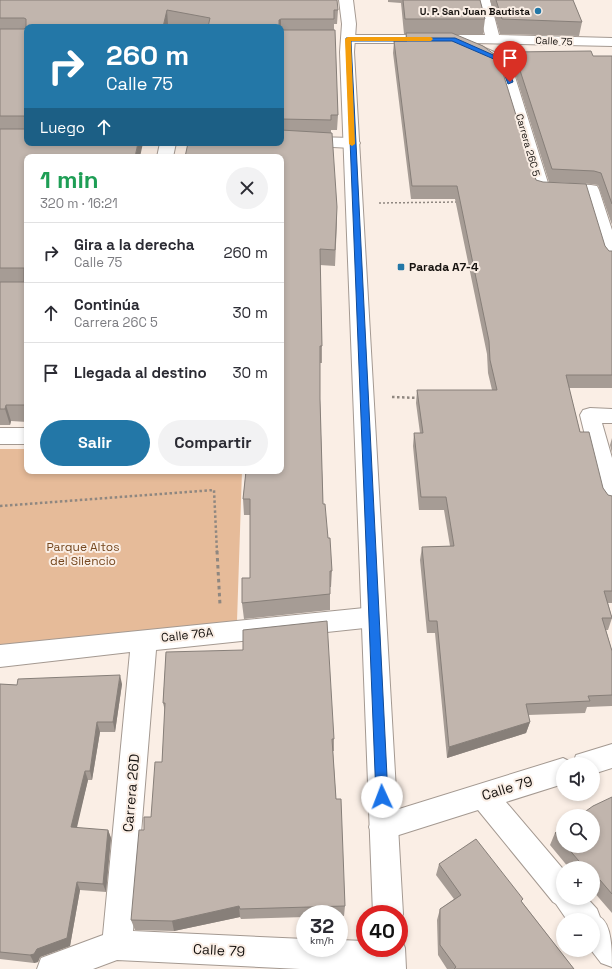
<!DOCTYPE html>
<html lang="es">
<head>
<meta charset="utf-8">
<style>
  body { margin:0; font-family:"Space Grotesk",sans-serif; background:#f2f2f3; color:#2b2b33; height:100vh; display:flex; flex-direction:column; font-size:15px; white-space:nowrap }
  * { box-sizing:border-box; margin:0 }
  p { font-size:13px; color:#7c7c81 }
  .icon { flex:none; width:22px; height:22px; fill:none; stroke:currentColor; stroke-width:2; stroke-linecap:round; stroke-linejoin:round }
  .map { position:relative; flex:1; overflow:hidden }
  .details { position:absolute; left:24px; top:154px; width:260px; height:320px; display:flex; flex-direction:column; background:#fff; border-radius:8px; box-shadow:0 2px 6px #0003 }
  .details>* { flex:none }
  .guide { position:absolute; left:24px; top:24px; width:260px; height:122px; border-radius:8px; box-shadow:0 2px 6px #0003; background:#2377a7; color:#fff; overflow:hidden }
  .tools { position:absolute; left:556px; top:757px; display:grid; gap:8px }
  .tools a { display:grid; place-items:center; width:44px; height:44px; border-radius:50%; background:#fff; box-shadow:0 2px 6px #0003; font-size:20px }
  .speed { position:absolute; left:296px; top:905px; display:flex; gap:8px; font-size:20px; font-weight:700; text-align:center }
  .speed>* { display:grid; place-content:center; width:52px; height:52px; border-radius:50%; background:#fff; box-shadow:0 2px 6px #0003; line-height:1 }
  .speed small { font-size:10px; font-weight:400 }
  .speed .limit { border:6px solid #d22; background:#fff; color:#111 }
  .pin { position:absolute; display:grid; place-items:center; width:34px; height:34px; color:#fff; margin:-41px -17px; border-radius:50% 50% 50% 0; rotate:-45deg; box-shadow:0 0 4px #0007 }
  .pin .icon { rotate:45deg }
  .me { position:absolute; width:44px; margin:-22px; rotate:358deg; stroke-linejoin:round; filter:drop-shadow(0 0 3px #0008) }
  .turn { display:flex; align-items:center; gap:14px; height:84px; padding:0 16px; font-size:18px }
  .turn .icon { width:52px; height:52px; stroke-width:2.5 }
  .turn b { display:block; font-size:28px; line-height:34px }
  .then { display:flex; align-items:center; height:38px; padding:0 16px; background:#0003; gap:8px; font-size:15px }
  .round { display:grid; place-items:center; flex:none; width:42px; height:42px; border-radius:21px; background:#f2f2f3 }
  .summary { display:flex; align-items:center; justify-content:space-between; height:68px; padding:0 16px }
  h1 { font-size:24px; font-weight:800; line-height:30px; color:#1e9e55 }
  .action { display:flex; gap:8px; margin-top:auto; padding:8px 16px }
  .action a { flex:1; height:46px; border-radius:24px; background:#2377a7; color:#fff; font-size:16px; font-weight:800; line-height:46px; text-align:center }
  .action a+a { background:#f2f2f3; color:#2b2b33 }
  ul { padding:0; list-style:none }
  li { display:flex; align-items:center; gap:12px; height:60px; padding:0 16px; border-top:1px solid #e1e1e2 }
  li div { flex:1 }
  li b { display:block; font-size:15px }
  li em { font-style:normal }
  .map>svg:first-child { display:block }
  .green { fill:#e6bb99 }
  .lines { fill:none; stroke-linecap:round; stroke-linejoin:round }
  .lane-casing { stroke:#a49991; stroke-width:1 }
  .street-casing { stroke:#a49991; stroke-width:2 }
  .secondary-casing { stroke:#a49991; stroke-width:2 }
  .path-far2 { stroke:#8f8780; stroke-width:1.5; stroke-dasharray:2 2; stroke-linecap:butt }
  .path-far1 { stroke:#8f8780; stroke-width:2.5; stroke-dasharray:2.5 2.5; stroke-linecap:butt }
  .path { stroke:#8f8780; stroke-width:3; stroke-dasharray:3.5 3.5; stroke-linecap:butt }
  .lane { fill:#fff; fill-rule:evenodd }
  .street { fill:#fff; fill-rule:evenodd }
  .secondary { fill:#fff; fill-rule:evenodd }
  .wall { fill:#a69c95 }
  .shaded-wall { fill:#877f79 }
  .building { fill:#c1b5ad; stroke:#877f79 }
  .route { fill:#1a73e8; stroke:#114b97 }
  .slow { fill:#f59e0b }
  .poi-dot { fill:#2377a7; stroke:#faeee5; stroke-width:1.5 }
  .labels { text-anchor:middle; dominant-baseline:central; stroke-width:4; stroke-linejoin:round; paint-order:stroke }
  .far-poi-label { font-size:10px; font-weight:bold; fill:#16120f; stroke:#faeee5; text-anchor:end }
  .far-street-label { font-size:10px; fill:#16120f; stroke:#faeee5 }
  .poi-label { font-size:12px; font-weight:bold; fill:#16120f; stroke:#faeee5; text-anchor:start }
  .park-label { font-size:12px; fill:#75471e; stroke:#faeee5 }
  .street-label { font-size:12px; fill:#16120f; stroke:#faeee5 }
  .near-street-label { font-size:14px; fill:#16120f; stroke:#faeee5 }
</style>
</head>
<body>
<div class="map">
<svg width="612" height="969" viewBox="0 0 612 969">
  <rect width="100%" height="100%" fill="#faeee5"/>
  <path class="green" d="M0,449H27V471H242L237,621L0,646Z"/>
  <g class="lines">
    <g class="lane-casing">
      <path id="lane" d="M498,56H528L532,59L528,62L495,61L494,59Z"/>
    </g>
    <g class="street-casing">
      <path id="street" d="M476,0H490L499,35L612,38V46L474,43L503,56L512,67L548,183L591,185L597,186L599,190L612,230V263L606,262L603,258L584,195L541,193L535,192L533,188L498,68L493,62L468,50L466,47L468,44L472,43H348L343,42L341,39L343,36L348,35H485Z
        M281,136L352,138L358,140L360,143L358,146L352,148L275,144V143H281Z
        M160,143H176L173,157H157Z
        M590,408L612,409V423H602L612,458V508L604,506L601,500L580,415L583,410Z
        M0,428H27V444H0Z
        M374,607L383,610L386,617L383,624L374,627L156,650L133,931L305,939V948H339V940L365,941V948L401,947L405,958L401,969H300L117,960L93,969H37L41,958L103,935L130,652L0,667V645Z
        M612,744V768L593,774V764H563V784L506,802L563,869V898H587L597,909L600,917C612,924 612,951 612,967L601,963L591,950H593V920H567L556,904L553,902L478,810L383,840L373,837L369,827L373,817L383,814L563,758L573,763L576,755Z"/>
    </g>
    <g class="secondary-casing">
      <path id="secondary" d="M339,0H353L356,24L354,52L403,914L399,923V914H373L340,52L342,24Z
        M399,936L401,937L405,948L406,969H376L375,948H399Z"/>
    </g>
    <path class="path-far2" d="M379,203L458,202"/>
    <path class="path-far1" d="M392,397L419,398
      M0,506L214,490L217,552"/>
    <path class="path" d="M217,551L220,605"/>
    <use href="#lane" class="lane"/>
    <use href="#street" class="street"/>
    <use href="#secondary" class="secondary"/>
  </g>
  <path class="wall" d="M0,0L338,10L337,24H334V30L338,115L337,130H331V133L337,223L335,266L320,265L322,346V363H320V399L323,504L332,571L331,587H330V610L244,619L242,603L250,578V515H244L243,499L245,479V471H281V27H182L168,24L27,157V422L11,421L10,425H0Z
    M388,0H480L485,19L483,34H454L536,180L605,246L609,251H612V388H569L580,432L603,488L608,495L612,496V603H608L612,618L608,630H606L612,651V706L587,707L585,713L528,715L530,722L526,733L447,758L435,633H427L420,560L422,547L450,546L444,510H419L413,446L414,433H420L416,403L417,390H492L488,373L487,354L455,199H411L393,53L394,41H405L406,34H404L401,3L388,2Z
    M490,0H573L582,22L579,36L500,34Z
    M512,52L593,56H612V225L598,185L591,184L549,182L513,67L511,63Z
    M612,438V453L610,445Z
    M166,652L334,739V751H333L336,799L345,906L344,916H339V914H305V917L241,919L240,917L174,931L135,930L131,920L144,830L151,817L162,762L165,711L163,703Z
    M0,684L17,685L122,684L115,732H100L92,780H88L76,828L108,830L111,838L106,892L80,890L70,946L40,957L38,962L34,963L0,959Z
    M612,797V913L593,891V868H569L550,845L555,833L563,827V846H593Z
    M439,864L522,902L574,969H447L438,955L437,920L440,909L454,899L436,875Z"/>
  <path class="shaded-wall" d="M167,10L168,24V27H163Z
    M281,19V27H279V20Z
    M138,143H143L140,157H135Z
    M6,405L11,421L10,425L5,409Z
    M120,675L122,684L115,732L113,722Z
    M97,722L100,732L92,780L90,771Z
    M530,722L526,733L447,758L449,747Z
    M85,771L88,780L75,836L71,827Z
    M108,830L111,838L106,892L103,884Z
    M77,882L80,890L70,946L40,957L38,962L34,963L30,955Z
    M239,906L240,917L174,931L172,921Z"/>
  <path class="building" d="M0,0H337L338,10H334V19H281L279,20V27H208L210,18L167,10L163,27H27V143H138L135,157H27V405H6L5,409H0V282H24V268H0V129H24L25,128V118L24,116H0V29H24L26,27V19L24,18H0Z
    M403,0H480L485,19H405Z
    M496,0H573L582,22L502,19Z
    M281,30H335L338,115H331V120L281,119Z
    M406,33H452L483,46L498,57L536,180L543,182L586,184L605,246L609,251H612V375H566L580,432H589L603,488L608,495L612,496V591H604L612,618H602L612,651V695L588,696L590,701L526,704L530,722L449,747L437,621H429L422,547L454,546L446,497H421L414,433H423L417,390H497L490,360L489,341L457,186H412L394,41H407Z
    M591,51L593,56H612V204L601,173L594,171L552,169L515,55L512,52Z
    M281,130L332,133L337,207L335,250L320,249L322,346H320V399L323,504H325L328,538H330L332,571H330V594L242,603V578H250V499H243L246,471H281V157H185L188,143H281Z
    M327,621L334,739H332L336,799H341L345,906L240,909L239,906L172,921L131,920L139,830H144V817H151L155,762H162L165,703H163L166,652L243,650V630Z
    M120,675L113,722H97L90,771H85L71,827L108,830L103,884L77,882L67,938L37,949L34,954L30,955L0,952V684L17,685L18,679Z
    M612,797V894L594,873L593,874V868H585L566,846H593V816H579L593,806Z
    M563,827V842L555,833Z
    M476,839L523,899L521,901L574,969H454L456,967L440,945V909L461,895L439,864Z"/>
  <path class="route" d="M346,38H455L500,58L508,67L513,82L508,84L502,68L496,60L452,41H351L388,797L386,801L382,802L378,801L376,797Z"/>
  <path class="slow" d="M348,37H431L433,39L431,41H351L355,144L352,146L349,144L345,39Z"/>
  <g class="poi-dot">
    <circle cx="538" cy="11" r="4"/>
    <rect x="397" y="263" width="8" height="8" rx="2"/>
  </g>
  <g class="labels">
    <g class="far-poi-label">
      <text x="530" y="11">U. P. San Juan Bautista</text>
    </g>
    <g class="far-street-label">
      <text transform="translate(554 41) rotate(2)">Calle 75</text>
      <text transform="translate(528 145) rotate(74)">Carrera 26C 5</text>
    </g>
    <g class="poi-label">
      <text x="409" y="267">Parada A7-4</text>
    </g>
    <g class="park-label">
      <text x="83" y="547">Parque Altos<tspan x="83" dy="14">del Silencio</tspan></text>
    </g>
    <g class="street-label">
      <text transform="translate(187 635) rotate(-6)">Calle 76A</text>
    </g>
    <g class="near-street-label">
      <text transform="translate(507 788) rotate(-17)">Calle 79</text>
      <text transform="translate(131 793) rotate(-85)">Carrera 26D</text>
      <text transform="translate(219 950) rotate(3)">Calle 79</text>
    </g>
  </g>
</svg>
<div class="tools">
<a><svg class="icon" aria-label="sound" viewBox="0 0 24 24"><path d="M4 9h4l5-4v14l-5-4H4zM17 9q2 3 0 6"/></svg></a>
<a><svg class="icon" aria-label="search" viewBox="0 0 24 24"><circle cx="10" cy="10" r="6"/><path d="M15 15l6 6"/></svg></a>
<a>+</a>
<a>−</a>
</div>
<div class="speed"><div>32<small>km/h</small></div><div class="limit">40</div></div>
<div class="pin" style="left:510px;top:82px;background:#d93025"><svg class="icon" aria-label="arrive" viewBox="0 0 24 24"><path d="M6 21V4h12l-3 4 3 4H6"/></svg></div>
<svg class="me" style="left:382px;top:797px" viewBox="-20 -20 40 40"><circle r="19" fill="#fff"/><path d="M0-13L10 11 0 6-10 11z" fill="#1a73e8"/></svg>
<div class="guide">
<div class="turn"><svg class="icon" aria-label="right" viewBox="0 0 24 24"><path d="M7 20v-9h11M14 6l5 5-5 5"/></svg><div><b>260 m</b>Calle 75</div></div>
<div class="then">Luego<svg class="icon" aria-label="ahead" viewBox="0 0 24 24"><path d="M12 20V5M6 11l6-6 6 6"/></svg></div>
</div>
<section class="details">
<div class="summary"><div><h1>1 min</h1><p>320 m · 16:21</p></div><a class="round"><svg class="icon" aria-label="close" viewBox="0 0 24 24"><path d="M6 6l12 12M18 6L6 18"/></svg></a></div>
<ul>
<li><svg class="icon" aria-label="right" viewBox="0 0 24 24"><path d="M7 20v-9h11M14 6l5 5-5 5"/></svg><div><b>Gira a la derecha</b><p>Calle 75</p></div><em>260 m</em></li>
<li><svg class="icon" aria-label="ahead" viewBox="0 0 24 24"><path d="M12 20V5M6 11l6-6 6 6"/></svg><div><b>Continúa</b><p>Carrera 26C 5</p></div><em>30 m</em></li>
<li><svg class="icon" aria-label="arrive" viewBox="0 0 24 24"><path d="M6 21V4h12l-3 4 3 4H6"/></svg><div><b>Llegada al destino</b></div><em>30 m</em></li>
</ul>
<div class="action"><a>Salir</a><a>Compartir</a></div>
</section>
</div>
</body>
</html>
